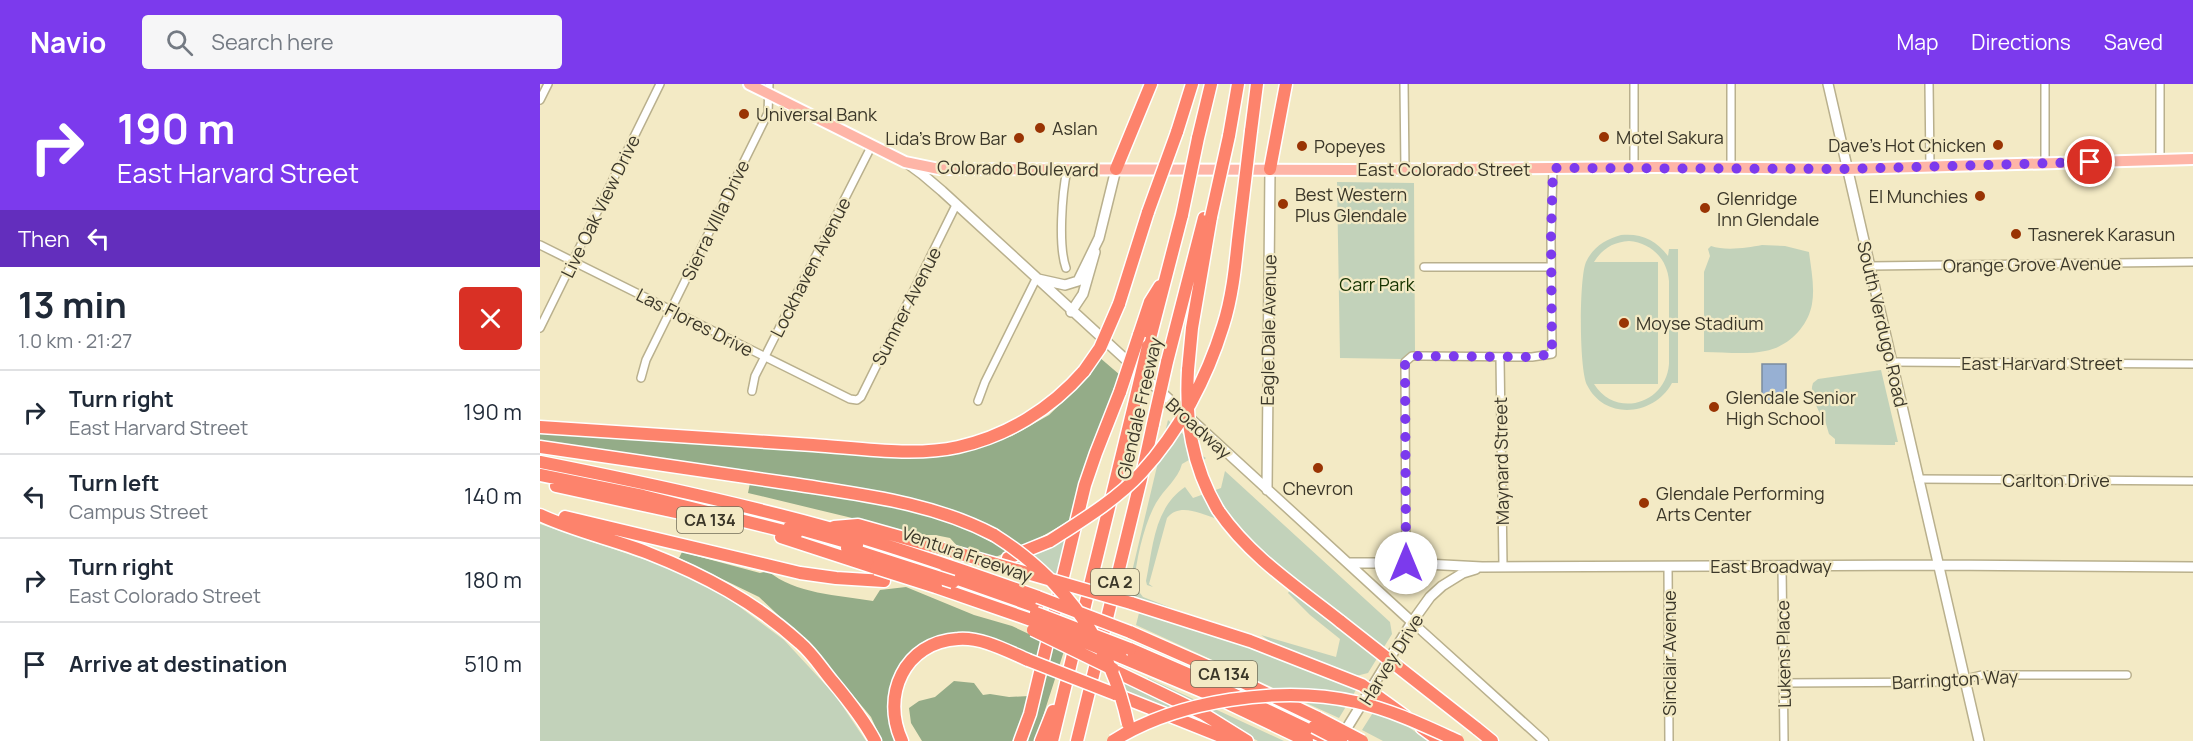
<!DOCTYPE html>
<html lang="en">
<head>
<meta charset="utf-8">
<style>
  body { margin:0; font-family:Manrope,sans-serif; background:#f6f6f7; color:#1f2937; height:100vh; display:flex; flex-direction:column; font-size:22px; white-space:nowrap }
  * { box-sizing:border-box; margin:0 }
  p { font-size:20px; color:#747a83 }
  .icon { flex:none; width:33px; height:33px; fill:none; stroke:currentColor; stroke-width:2; stroke-linecap:round; stroke-linejoin:round }
  .map { position:relative; flex:1; overflow:hidden }
  .details { display:flex; flex-direction:column; background:#fff; width:540px }
  .details>* { flex:none }
  .top-card { background:#7c3aed; color:#fff; overflow:hidden }
  .pin { position:absolute; display:grid; place-items:center; width:51px; height:51px; color:#fff; margin:-26px; border:3px solid #fff; border-radius:50%; box-shadow:0 2px 6px #0007 }
  .me { position:absolute; width:66px; margin:-33px; rotate:0deg; stroke-linejoin:round; filter:drop-shadow(0 0 4px #0008) }
  .turn { display:flex; align-items:center; gap:21px; height:126px; padding:0 18px; font-size:27px }
  .turn .icon { width:78px; height:78px; stroke-width:2.5 }
  .turn b { display:block; font-size:42px; line-height:51px }
  .then { display:flex; align-items:center; height:57px; padding:0 18px; background:#0003; gap:12px; font-size:22px }
  .round { display:grid; place-items:center; flex:none; width:63px; height:63px; border-radius:6px; background:#f6f6f7 }
  .head { display:flex; align-items:center; justify-content:space-between; height:102px; padding:0 18px }
  h1 { font-size:36px; font-weight:700; line-height:45px }
  ul { padding:0; list-style:none }
  li { display:flex; align-items:center; gap:18px; height:84px; padding:0 18px; border-top:2px solid #e0e1e3 }
  li div { flex:1 }
  li b { display:block; font-size:22px }
  li em { font-style:normal }
  header { display:flex; align-items:center; gap:36px; box-sizing:border-box; height:84px; padding:0 30px; background:#7c3aed; color:#fff }
  header strong { font-size:28px }
  nav { display:flex; gap:33px; margin-inline-start:auto; font-size:21px }
  .search { width:420px; height:54px; background:#f6f6f7; display:flex; align-items:center; gap:15px; box-sizing:border-box; padding:0 21px; border-radius:6px; color:#747a83; font-size:22px }
  main { display:flex; flex:1; min-height:0 }
  .map>svg:first-child { display:block }
  .green { fill:#c2d2ba; fill-rule:evenodd }
  .forest { fill:#94ac88 }
  .water { fill:#97b0d3; stroke:#7b8ca0; stroke-width:1.5 }
  .lines { fill:none; stroke-linecap:round; stroke-linejoin:round }
  .minor-casing { stroke:#b9b08d; stroke-width:10 }
  .tertiary-casing { stroke:#b9b08d; stroke-width:11 }
  .secondary-casing { stroke:#b9b08d; stroke-width:12 }
  .primary-casing { stroke:#fff; stroke-width:14 }
  .motorway-casing { stroke:#fff; stroke-width:15 }
  .minor { stroke:#fff; stroke-width:7 }
  .tertiary { stroke:#fff; stroke-width:8 }
  .secondary { stroke:#fff; stroke-width:9 }
  .primary { stroke:#feb5a7; stroke-width:10 }
  .motorway { stroke:#fd836c; stroke-width:12 }
  .motorway-bridge-casing { stroke:#fff; stroke-width:15; stroke-linecap:butt }
  .motorway-bridge { stroke:#fd836c; stroke-width:12 }
  .route { stroke:#7c3aed; stroke-width:10; stroke-dasharray:0 18 }
  .poi-dot { fill:#993404; stroke:#f3eac5; stroke-width:2 }
  .labels { text-anchor:middle; dominant-baseline:central; stroke-width:4.5; stroke-linejoin:round; paint-order:stroke }
  .shield { fill:#f3eac5; stroke:#726d58; stroke-width:1.5 }
  .shield-label { font-size:16px; font-weight:bold; fill:#3b3729 }
  .poi-label { font-size:18px; fill:#3b3729; stroke:#f3eac5; text-anchor:start }
  .street-label { font-size:18px; fill:#3b3729; stroke:#f3eac5 }
  .park-label { font-size:18px; fill:#153300; stroke:#f3eac5 }
</style>
</head>
<body>
<header>
<strong>Navio</strong>
<div class="search"><svg class="icon" aria-label="search" viewBox="0 0 24 24"><circle cx="10" cy="10" r="6"/><path d="M15 15l6 6"/></svg>Search here</div>
<nav><a>Map</a><a>Directions</a><a>Saved</a></nav>
</header>
<main>
<section class="details">
<div class="top-card">
<div class="turn"><svg class="icon" aria-label="right" viewBox="0 0 24 24"><path d="M7 20v-9h11M14 6l5 5-5 5"/></svg><div><b>190 m</b>East Harvard Street</div></div>
<div class="then">Then<svg class="icon" aria-label="left" viewBox="0 0 24 24"><path d="M17 20v-9H6M10 6l-5 5 5 5"/></svg></div>
</div>
<div class="head"><div><h1>13 min</h1><p>1.0 km · 21:27</p></div><a class="round" style="background:#d93025;color:#fff"><svg class="icon" aria-label="close" viewBox="0 0 24 24"><path d="M6 6l12 12M18 6L6 18"/></svg></a></div>
<ul>
<li><svg class="icon" aria-label="right" viewBox="0 0 24 24"><path d="M7 20v-9h11M14 6l5 5-5 5"/></svg><div><b>Turn right</b><p>East Harvard Street</p></div><em>190 m</em></li>
<li><svg class="icon" aria-label="left" viewBox="0 0 24 24"><path d="M17 20v-9H6M10 6l-5 5 5 5"/></svg><div><b>Turn left</b><p>Campus Street</p></div><em>140 m</em></li>
<li><svg class="icon" aria-label="right" viewBox="0 0 24 24"><path d="M7 20v-9h11M14 6l5 5-5 5"/></svg><div><b>Turn right</b><p>East Colorado Street</p></div><em>180 m</em></li>
<li><svg class="icon" aria-label="arrive" viewBox="0 0 24 24"><path d="M6 21V4h12l-3 4 3 4H6"/></svg><div><b>Arrive at destination</b></div><em>510 m</em></li>
</ul>
</section>
<div class="map">
<svg width="1653" height="657" viewBox="0 0 1653 657">
  <rect width="100%" height="100%" fill="#f3eac5"/>
  <path class="green" d="M797,98L874,99L875,267L862,275L800,274Z
    M1081,151C1101,149 1116,156 1128,172L1129,165H1138V299H1132C1114,332 1065,337 1047,301C1039,285 1039,194 1046,178C1053,163 1066,155 1081,151ZM1089,157C1111,159 1127,174 1129,197V280C1126,320 1076,335 1054,300H1118V178H1054C1062,165 1073,158 1089,157Z
    M1222,161L1245,162L1269,168C1271,185 1275,203 1272,220C1268,243 1248,263 1225,267C1206,271 1184,268 1164,268V188L1170,172L1168,165L1171,162C1185,167 1207,164 1222,161Z
    M1341,286L1358,358H1355V361H1348L1295,360V355L1289,350L1283,330H1280C1276,320 1269,310 1273,299L1278,295Z
    M628,336L661,367V371L666,374L662,377L649,376L642,380C638,395 624,405 616,419C604,440 596,476 594,501L603,513L652,532L586,513Z
    M685,387L850,538L852,550L828,589L816,592L741,565L721,551L796,573L800,555L770,531L748,509L750,506L818,544C771,506 719,471 683,421L673,426L678,435C660,430 640,418 627,434L609,500L613,503L607,501L606,497C613,463 614,424 645,403L653,414L681,404Z
    M0,440L132,485L185,512L244,556L295,611L326,657H0Z
    M530,449L519,493L467,478Z
    M599,529L694,557L816,606L799,634L596,541Z
    M579,593L662,634L661,636L671,640V642L577,606Z
    M608,594L744,657H718L606,598Z
    M834,627L849,630L889,657H843L822,646Z"/>
  <path class="forest" d="M559,273L580,291L534,434L494,457L453,474L419,464L410,454L395,451H383L208,409L210,399L369,425L424,443L451,458L458,448L437,437L375,415L0,358V346L380,372L429,367L472,352L509,331L536,305Z
    M142,468L220,489L228,487C255,510 298,511 333,517L340,506L366,503L434,531L472,542L504,557L500,576L426,551L378,565L349,625L351,645L357,657H342L331,633L275,566L219,513L139,474Z
    M513,561L524,567L495,657H488Z
    M414,597L434,599L443,611L450,610L469,613L489,612L480,647L472,657H382L371,639L369,624L379,617L395,613Z"/>
  <path class="water" d="M1222,280H1246V320H1222Z"/>
  <g class="lines">
    <g class="minor-casing">
      <path id="minor" d="M864,0L865,85
        M1191,0V83
        M1389,0L1390,83
        M1505,0V80
        M1620,0V76
        M0,16L8,0
        M1094,83V0
        M0,161L310,315L317,316L321,313L416,121
        M1330,182L1653,178
        M884,183H1011
        M526,184C518,162 522,109 527,86
        M0,244L120,0
        M960,274L963,481
        M1351,278L1653,280
        M101,294L106,276L228,29L229,0
        M212,307L215,292L332,61
        M438,317L445,298L496,195
        M1378,395L1653,397
        M866,479L865,278L872,272H884L992,273L1012,270L1011,153L1013,84
        M1128,482L1129,657
        M1242,482L1244,657
        M1244,599L1413,598L1442,591H1587"/>
    </g>
    <g class="tertiary-casing">
      <path id="tertiary" d="M872,538L1004,657"/>
    </g>
    <g class="secondary-casing">
      <path id="secondary" d="M1288,0L1439,657
        M367,79L382,90L402,107L872,538
        M498,195L525,201L538,197L559,154L576,85
        M531,228L543,210L555,168
        M727,406L730,85
        M809,479H866L942,483L1398,481L1653,483
        M802,652L872,538L890,513L902,502L923,489L936,485"/>
    </g>
    <g class="primary-casing">
      <path id="primary" d="M209,0L365,78L399,85L812,86L1117,83L1307,85L1653,75"/>
    </g>
    <g class="motorway-casing">
      <path id="motorway" d="M711,47L717,0
        M637,48L652,0
        M689,52L698,0
        M658,54L671,0
        M576,85L611,0
        M730,85L746,0
        M579,220L608,128
        M599,251L610,218L620,202
        M608,262L642,131
        M627,278L664,134
        M648,286L652,244L671,133
        M0,343C91,349 182,355 273,361C318,364 373,373 418,363C467,352 511,325 544,287
        M0,363C84,375 168,387 253,400C322,411 391,418 454,451
        M0,378C96,397 191,417 285,443C357,463 428,488 498,513
        M0,391L103,412L256,450
        M16,402L140,429
        M678,426C709,472 758,504 801,538
        M0,431C34,447 72,455 108,469C164,491 215,518 260,559C273,570 282,585 293,598C308,616 324,636 335,657
        M25,433L260,489L296,494L344,497
        M250,442L317,461
        M294,443L318,441L435,474
        M241,453L336,484
        M307,464L338,474
        M468,474L510,457
        M404,490L497,523
        M396,503L494,537
        M591,519L710,557L822,601L865,632
        M541,538L594,321
        M590,548L690,592L778,634
        M590,565L680,604L781,652
        M581,573L669,610L767,657
        M577,588L662,629L707,657
        M575,610L693,657
        M882,644L900,657
        M936,644L952,657
        M362,657C341,612 364,558 418,555C442,553 467,567 488,576
        M480,657L490,630L545,401L556,369L580,308
        M501,657L513,627
        M512,657L536,558
        M537,657L601,395L613,340"/>
    </g>
    <use href="#minor" class="minor"/>
    <use href="#tertiary" class="tertiary"/>
    <use href="#secondary" class="secondary"/>
    <use href="#primary" class="primary"/>
    <use href="#motorway" class="motorway"/>
    <g class="motorway-bridge-casing">
      <path id="motorway-bridge" d="M608,128L637,48
        M642,131L658,54
        M671,133L689,52
        M648,286C645,336 652,382 678,426
        M544,287L560,264L579,220
        M580,308L599,251
        M594,321L608,262
        M613,340L627,278
        M454,451C524,495 571,560 588,640
        M510,457C541,437 576,416 601,389C639,348 667,294 683,242C692,214 695,185 698,156C702,120 707,83 711,47
        M338,474L413,498
        M435,474L591,519
        M336,484L396,503
        M498,513L590,548
        M496,529L590,565
        M494,537L581,573
        M801,538L936,644
        M493,546L573,585
        M488,576L575,610
        M778,634L822,657
        M774,643L801,657
        M573,657C637,616 742,601 816,618C852,626 885,642 918,657"/>
    </g>
    <use href="#motorway-bridge" class="motorway-bridge"/>
  </g>
  <g class="lines">
    <path class="route" d="M866,479L865,278L872,272L992,273L1012,270L1011,153L1013,84L1307,85L1550,78"/>
  </g>
  <g class="poi-dot">
    <circle cx="204" cy="30" r="6"/>
    <circle cx="500" cy="44" r="6"/>
    <circle cx="1064" cy="53" r="6"/>
    <circle cx="479" cy="54" r="6"/>
    <circle cx="1458" cy="61" r="6"/>
    <circle cx="762" cy="62" r="6"/>
    <circle cx="1440" cy="112" r="6"/>
    <circle cx="743" cy="120" r="6"/>
    <circle cx="1165" cy="124" r="6"/>
    <circle cx="1476" cy="150" r="6"/>
    <circle cx="1084" cy="239" r="6"/>
    <circle cx="1174" cy="323" r="6"/>
    <circle cx="778" cy="384" r="6"/>
    <circle cx="1104" cy="419" r="6"/>
  </g>
  <g class="labels">
    <g class="shield">
      <rect x="137" y="423" width="66" height="26" rx="4.5"/>
      <rect x="551" y="485" width="48" height="26" rx="4.5"/>
      <rect x="651" y="577" width="66" height="26" rx="4.5"/>
    </g>
    <g class="shield-label">
      <text x="170" y="436">CA 134</text>
      <text x="575" y="498">CA 2</text>
      <text x="684" y="590">CA 134</text>
    </g>
    <g class="poi-label">
      <text x="216" y="30">Universal Bank</text>
      <text x="512" y="44">Aslan</text>
      <text x="1076" y="53">Motel Sakura</text>
      <text x="467" y="54" text-anchor="end">Lida's Brow Bar</text>
      <text x="1446" y="61" text-anchor="end">Dave's Hot Chicken</text>
      <text x="774" y="62">Popeyes</text>
      <text x="755" y="110">Best Western<tspan x="755" dy="21">Plus Glendale</tspan></text>
      <text x="1428" y="112" text-anchor="end">El Munchies</text>
      <text x="1177" y="114">Glenridge<tspan x="1177" dy="21">Inn Glendale</tspan></text>
      <text x="1488" y="150">Tasnerek Karasun</text>
      <text x="1096" y="239">Moyse Stadium</text>
      <text x="1186" y="313">Glendale Senior<tspan x="1186" dy="21">High School</tspan></text>
      <text x="778" y="404" text-anchor="middle">Chevron</text>
      <text x="1116" y="409">Glendale Performing<tspan x="1116" dy="21">Arts Center</tspan></text>
    </g>
    <g class="street-label">
      <text transform="translate(478 84) rotate(1)">Colorado Boulevard</text>
      <text x="904" y="85">East Colorado Street</text>
      <text transform="translate(60 122) rotate(-64)">Live Oak View Drive</text>
      <text transform="translate(175 136) rotate(-64)">Sierra VIlla Drive</text>
      <text transform="translate(1492 180) rotate(-1)">Orange Grove Avenue</text>
      <text transform="translate(270 183) rotate(-63)">Lockhaven Avenue</text>
      <text transform="translate(366 222) rotate(-63)">Sumner Avenue</text>
      <text transform="translate(155 238) rotate(27)">Las Flores Drive</text>
      <text transform="translate(1343 240) rotate(77)">South Verdugo Road</text>
      <text transform="translate(728 246) rotate(-89)">Eagle Dale Avenue</text>
      <text x="1502" y="279">East Harvard Street</text>
      <text transform="translate(599 324) rotate(-77)">Glendale Freeway</text>
      <text transform="translate(659 344) rotate(42)">Broadway</text>
      <text transform="translate(961 377) rotate(-91)">Maynard Street</text>
      <text x="1516" y="396">Carlton Drive</text>
      <text transform="translate(427 470) rotate(19)">Ventura Freeway</text>
      <text x="1231" y="482">East Broadway</text>
      <text transform="translate(1129 569) rotate(-90)">Sinclair Avenue</text>
      <text transform="translate(1243 570) rotate(-91)">Lukens Place</text>
      <text transform="translate(851 575) rotate(-58)">Harvey Drive</text>
      <text transform="translate(1415 595) rotate(-3)">Barrington Way</text>
    </g>
    <g class="park-label">
      <text x="837" y="200">Carr Park</text>
    </g>
  </g>
</svg>
<div class="pin" style="left:1550px;top:78px;background:#d93025"><svg class="icon" aria-label="arrive" viewBox="0 0 24 24"><path d="M6 21V4h12l-3 4 3 4H6"/></svg></div>
<svg class="me" style="left:866px;top:479px" viewBox="-20 -20 40 40"><circle r="19" fill="#fff"/><path d="M0-13L10 11 0 6-10 11z" fill="#7c3aed"/></svg>
</div>
</main>
</body>
</html>
